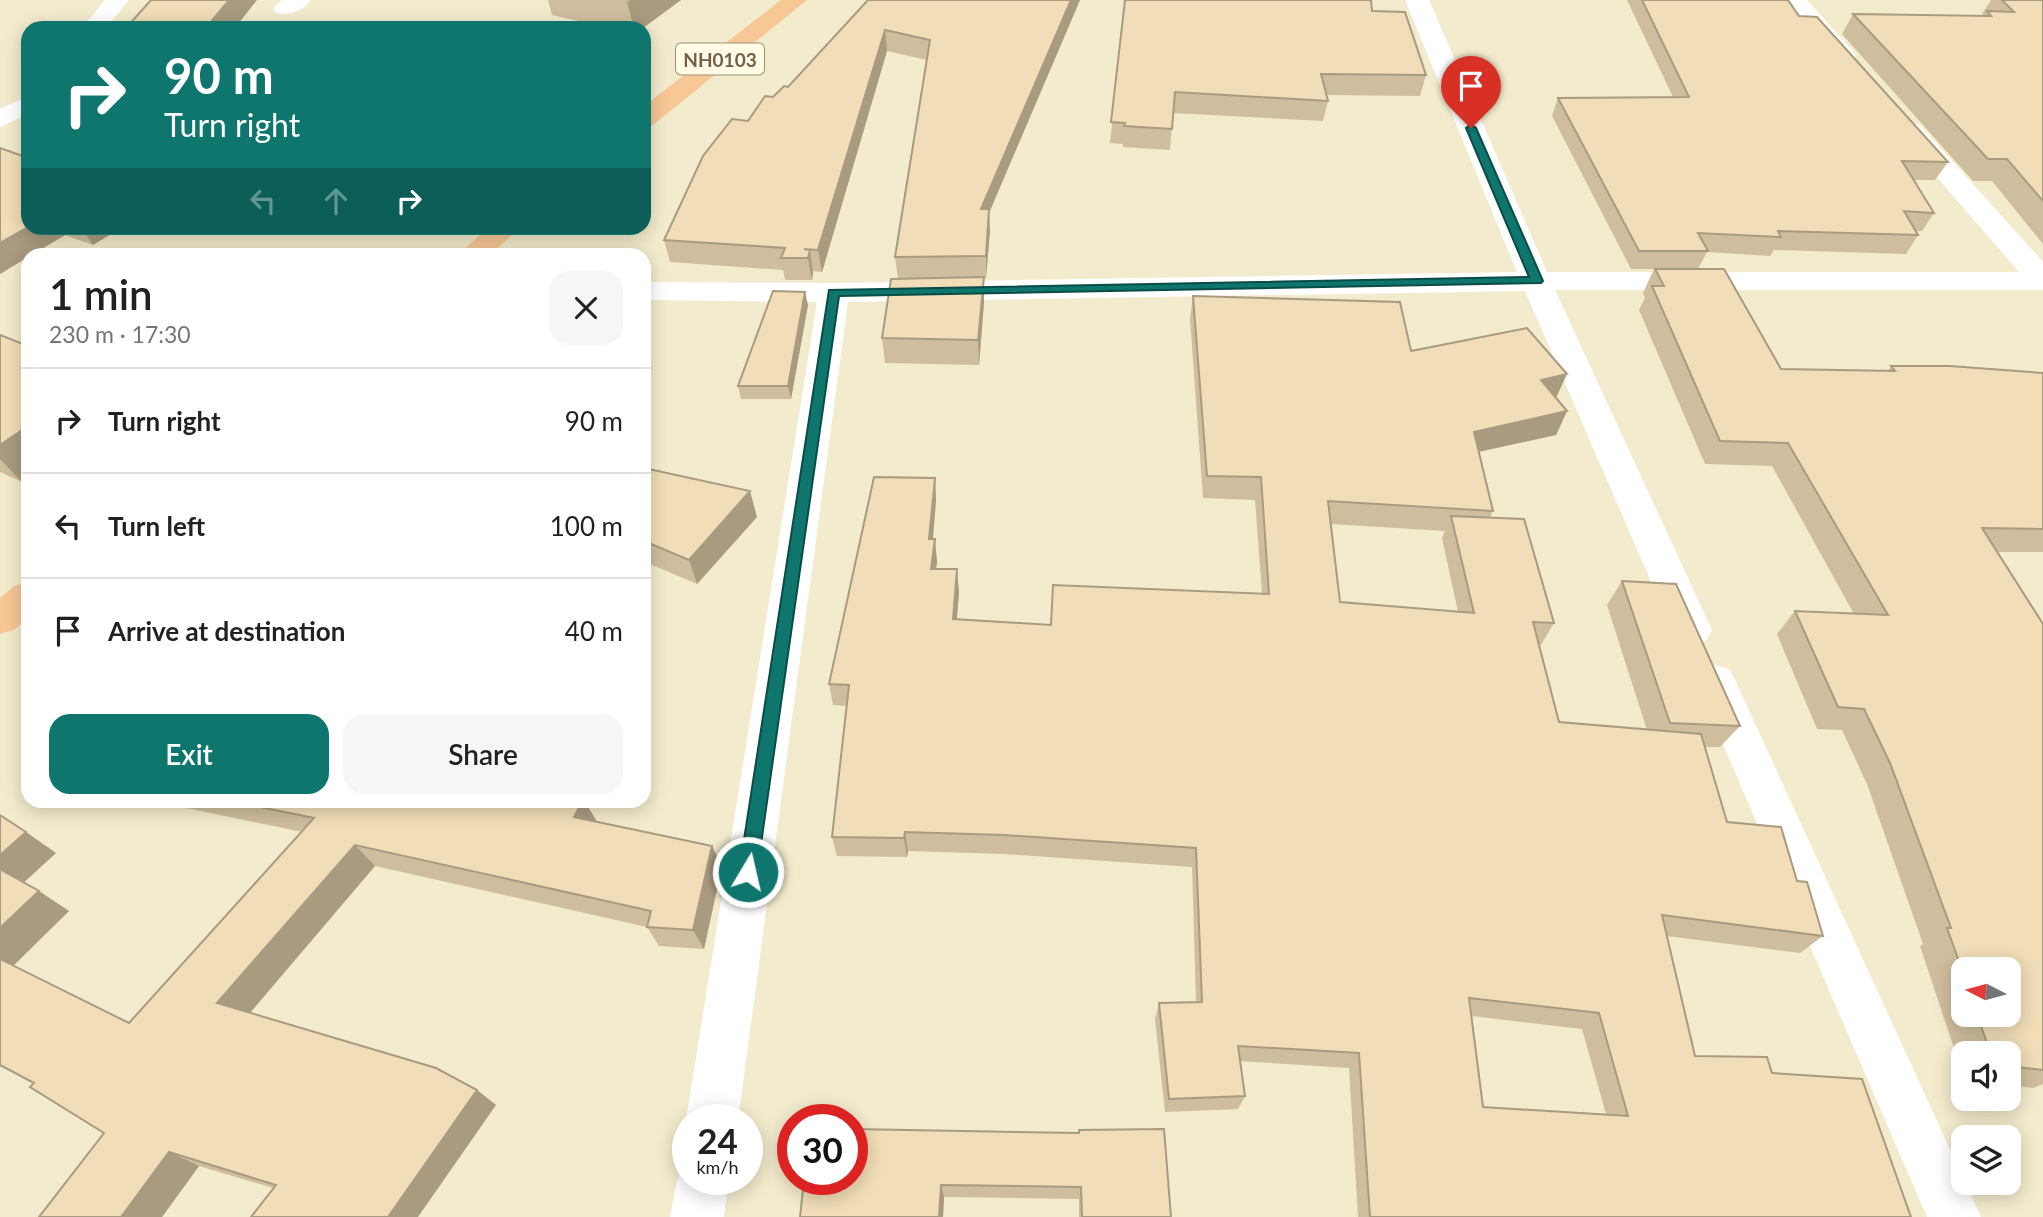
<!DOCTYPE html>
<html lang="en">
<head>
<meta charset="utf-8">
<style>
  body { margin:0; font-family:Lato,sans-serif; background:#f6f6f6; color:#202124; height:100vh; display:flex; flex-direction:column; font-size:26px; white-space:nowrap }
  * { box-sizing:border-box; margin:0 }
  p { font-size:23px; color:#757577 }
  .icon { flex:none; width:38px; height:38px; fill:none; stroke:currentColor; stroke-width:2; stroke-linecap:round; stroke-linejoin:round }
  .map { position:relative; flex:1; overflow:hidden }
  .side { position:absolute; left:21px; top:248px; width:630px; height:560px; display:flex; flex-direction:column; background:#fff; border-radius:21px; box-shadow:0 4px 18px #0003 }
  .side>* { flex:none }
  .top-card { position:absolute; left:21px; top:21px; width:630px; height:214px; border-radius:21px; box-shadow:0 4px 18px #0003; background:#0f766e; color:#fff; overflow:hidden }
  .needle { width:46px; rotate:276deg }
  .controls { position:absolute; left:1951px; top:957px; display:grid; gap:14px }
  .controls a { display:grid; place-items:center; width:70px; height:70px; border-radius:14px; background:#fff; box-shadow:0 4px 18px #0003; font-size:35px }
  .speed { position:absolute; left:672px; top:1104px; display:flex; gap:14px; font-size:35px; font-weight:700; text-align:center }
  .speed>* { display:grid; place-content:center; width:91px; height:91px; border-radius:50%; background:#fff; box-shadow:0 4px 18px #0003; line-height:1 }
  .speed small { font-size:18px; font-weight:400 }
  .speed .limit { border:10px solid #d22; background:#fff; color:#111 }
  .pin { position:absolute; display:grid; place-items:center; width:60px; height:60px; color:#fff; margin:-72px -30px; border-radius:50% 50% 50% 0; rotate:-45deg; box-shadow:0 0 7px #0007 }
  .pin .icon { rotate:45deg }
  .me { position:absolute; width:77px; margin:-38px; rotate:9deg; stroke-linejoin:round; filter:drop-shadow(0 0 5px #0008) }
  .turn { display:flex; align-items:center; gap:24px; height:147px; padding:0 28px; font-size:32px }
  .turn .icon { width:91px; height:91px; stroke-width:2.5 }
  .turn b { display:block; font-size:49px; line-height:60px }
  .lanes { display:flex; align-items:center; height:66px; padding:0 28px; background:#0003; justify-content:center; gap:35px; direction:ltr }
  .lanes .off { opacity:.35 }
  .round { display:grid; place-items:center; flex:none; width:74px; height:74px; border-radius:21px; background:#f6f6f6 }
  .headline { display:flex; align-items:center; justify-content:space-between; height:119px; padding:0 28px }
  h1 { font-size:42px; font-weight:600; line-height:52px }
  .cta { display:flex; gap:14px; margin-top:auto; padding:14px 28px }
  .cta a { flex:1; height:80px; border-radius:21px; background:#0f766e; color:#fff; font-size:28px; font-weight:600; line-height:80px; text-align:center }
  .cta a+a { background:#f6f6f6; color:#202124 }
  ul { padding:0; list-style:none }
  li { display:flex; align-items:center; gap:21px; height:105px; padding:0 28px; border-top:2px solid #e0e0e0 }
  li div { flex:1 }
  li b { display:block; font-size:26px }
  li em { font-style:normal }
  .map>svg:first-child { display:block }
  .residential { fill:#f3ebcd; fill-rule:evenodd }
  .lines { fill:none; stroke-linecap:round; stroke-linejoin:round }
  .minor { fill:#fff; fill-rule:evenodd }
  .highway { fill:#f7c795; fill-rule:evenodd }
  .wall { fill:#cfbe9d; fill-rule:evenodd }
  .shaded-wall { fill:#a99b80 }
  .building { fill:#f1ddb7; stroke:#a99b80; stroke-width:2; fill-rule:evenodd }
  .route { fill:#0f766e; stroke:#0a4d48; stroke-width:2 }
  .labels { text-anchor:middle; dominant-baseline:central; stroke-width:6; stroke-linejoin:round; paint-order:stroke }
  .shield { fill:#fffbe5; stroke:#9c8f76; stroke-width:2 }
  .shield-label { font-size:19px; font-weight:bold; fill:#726147 }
</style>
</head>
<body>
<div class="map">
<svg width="2043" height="1217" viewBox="0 0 2043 1217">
  <rect width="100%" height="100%" fill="#fcf8df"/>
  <path class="residential" d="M0,0H2043V1217H0ZM28,28H644V228H28ZM28,256H644V802H28ZM1964,970H2009V1015H1964ZM1964,1054H2009V1099H1964ZM688,1120H747V1180H688ZM793,1120H852V1180H793ZM1964,1138H2009V1183H1964Z"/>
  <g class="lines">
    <path class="minor" d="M105,0H129L106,28H82Z
      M282,0H311C303,11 289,16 277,13L273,8Z
      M1405,0H1429L1547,272H2019L1901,136L1897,130L1901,124H1919L2043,262V290H1555L1712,630L1706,641L1692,646L1678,641L1672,630L1525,291L848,302L738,1120H688V1124L686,1120L817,302L644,300V282L834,283L1517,272Z
      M1782,0H1807L1853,51L1856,56L1853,61H1835Z
      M28,96V114L0,127V109Z
      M1716,665L1730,670L1736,682L1981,1217H1927L1696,682L1702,670Z
      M688,1160V1180H729L724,1217H670L677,1180Z"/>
    <path class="highway" d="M781,0H807L653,125L644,127V106Z
      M488,228H520L489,256H456Z
      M28,582V618L14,630L0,634V598L14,586Z"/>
  </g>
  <path class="wall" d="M548,0H681L643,28H609L552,15Z
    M868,0H1080L989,213L990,231L986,278H984V302L979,365L885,363L882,338L898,279L895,257L927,60L887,51L822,272L813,271L812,280H785L783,270L670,262L664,240L748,121L773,97L788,87Z
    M1125,0L1372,11L1426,75L1420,96L1326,95L1328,101L1323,121L1173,113L1170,150L1123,147V144L1110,143Z
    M1627,0H1788L1799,16L1948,162L1935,180H1913L1934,213L1922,231H1915L1918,235L1906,254L1774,250L1770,256L1707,252L1698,269L1781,369L1888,371L1891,366L2043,373V552H1997L2043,624V1084L2033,1088L2009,1085V1054H1964V1078L1920,946L1923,944L1867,784L1842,730L1817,729L1777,634L1795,611L1854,614L1772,466L1705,464L1639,310L1645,298L1643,293L1654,269H1631L1552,116L1558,98L1673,97ZM1964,970L2009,1015H1964Z
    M1991,0H2043V244L1992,181H1973L1842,34L1853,14L1984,16L1982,14Z
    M0,148L28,228H121L93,245L65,235L30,256H28V257L0,274Z
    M1193,296L1411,351L1556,398H1555L1567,411L1556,435L1478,452L1493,511L1490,517L1554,623L1541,645L1539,644L1559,722L1647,730L1607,605L1622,581L1740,726L1720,747H1705L1727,822L1797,881L1823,936L1800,953L1667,936L1695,1056L1772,1073L1911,1217H1358L1349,1068L1240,1061L1245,1096L1238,1109L1165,1112L1155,1019L1159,1003H1196L1192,867L1005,854L908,851L907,857L837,856L832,837L847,706L833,705L829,684L935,478L936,500L933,539L937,562L936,569L959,592L957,619L1051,625L1262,594L1255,500L1203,498L1190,319ZM1331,524L1445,531L1442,538L1458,612L1340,602ZM1472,1016L1582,1029L1606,1114L1483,1107Z
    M808,305L791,399H741L738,386Z
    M0,335L22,482L0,472Z
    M644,468L757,517L697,584L650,564L644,572Z
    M157,802H585L596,820V821L722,866L704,949L659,946L647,927L375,866L250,1012L477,1090L496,1105L273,1188L199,1166L162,1217H39L104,1133L34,1083L0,1065V815L56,853L24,882L69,911L13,966L129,1023L302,832Z
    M1078,1133L1171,1217H1079V1199L944,1197L943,1217H800Z"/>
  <path class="shaded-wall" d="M229,0H257L235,28H206Z
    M630,0H681L643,28H634L627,2Z
    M1071,0H1080L989,213L990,231L986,278V256L981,209Z
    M885,30L887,51L822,272L818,250Z
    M28,228H60L65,235L30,256H28V257L0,274V243Z
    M81,228H121L93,245Z
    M810,250L813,273L812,280L808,258Z
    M984,277V302L979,365L978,340Z
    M805,292L808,305L791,399L788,386Z
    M1567,374L1556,398L1530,403L1541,380Z
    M1567,411L1556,435L1464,455L1474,432Z
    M28,426V478L22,482L0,459V445Z
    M935,478L936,500L931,562L929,539Z
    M750,491L757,517L697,584L689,560Z
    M935,539L937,562L933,591L931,569Z
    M644,548L650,564L644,572Z
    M957,569L959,592L955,640L953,619Z
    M568,802H585L596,820L588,838L574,817Z
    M26,832L56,853L22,884L0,869V855Z
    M905,832L908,851L907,857L904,838Z
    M355,845L375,866L244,1020L217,1003Z
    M712,846L722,866L704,949L693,930Z
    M39,891L69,911L12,967L0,961V928Z
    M477,1090L496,1105L418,1217H388Z
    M169,1152L199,1166L162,1217H121Z
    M941,1185L944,1197L943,1217H939Z"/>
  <path class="building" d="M151,0H229L206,28H126Z
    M868,0H1071L981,209H989L986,256L895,257L930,40L885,30L818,250L804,249L810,250L808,258H781L785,248L664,240L703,156L732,119L748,121L765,96L773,97L784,86L788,87Z
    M1125,0H1371L1372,11L1405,12L1426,75L1321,74L1328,101L1175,92L1172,129L1124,126L1125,123L1111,122Z
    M1642,0H1788L1799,16L1817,17L1948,162L1902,161L1934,213L1904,211L1918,235L1778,231L1781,237L1698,233L1708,251H1639L1558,98L1689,97Z
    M2002,0H2043V201L2007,159H1988L1853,14L1991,16L1987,11L2014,12Z
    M0,148L28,158V227L0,243Z
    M1655,269H1724L1781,369L1895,371L1891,366H1950L2043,373V529L1982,528L2043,624V1070L2009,1066V1054H1991L1977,1015H2009V970H1964V975L1947,928H1951L1890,763L1864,709L1838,707L1795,611L1888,615L1788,443L1720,441L1652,286H1664Z
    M984,277L978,340L882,338L891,279Z
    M773,291L805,292L788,386H738Z
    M1193,296L1400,302L1411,351L1527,328L1567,374L1541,380L1567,411L1474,432L1493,511L1328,501L1340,602L1474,613L1451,516L1524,519L1554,623L1533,622L1559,722L1701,734L1727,822L1781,827L1797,881L1807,882L1823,936L1662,915L1695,1056L1767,1057L1772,1073L1862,1079L1911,1217H1370L1359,1053L1238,1046L1245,1096L1169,1099L1159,1003L1202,1002L1196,848L1004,835L905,832L904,838L832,837L849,685L829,684L874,477L935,478L929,539H935L931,569H957L953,619L1051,625L1053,585L1269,594L1261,477L1207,476ZM1469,998L1599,1013L1628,1116L1483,1107Z
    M0,335L28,346V426L0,445Z
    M644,468L750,491L689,560L644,541Z
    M1622,581L1676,584L1740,726L1670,723Z
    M235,802H582L574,817L712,846L693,930L647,927L651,911L355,845L217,1003L436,1068L477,1090L388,1217H251L276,1185L169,1152L121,1217H39L104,1133L30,1087L34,1083L0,1065V959L129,1023L314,818Z
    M0,815L26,832L0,855Z
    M0,869L39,891L0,928Z
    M852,1129L1079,1133V1130L1164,1129L1171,1217H1082L1081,1187L941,1185L939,1217H800L804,1180H852Z"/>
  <path class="route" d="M1471,124L1476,128L1543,281L1541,283L839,296L757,872L755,878L748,880L742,878L739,872L829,290L1529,277L1466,128Z"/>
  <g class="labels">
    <rect class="shield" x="676" y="43.5" width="88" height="31" rx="5"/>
    <g class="shield-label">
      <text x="720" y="59">NH0103</text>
    </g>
  </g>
</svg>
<div class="controls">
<a><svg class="needle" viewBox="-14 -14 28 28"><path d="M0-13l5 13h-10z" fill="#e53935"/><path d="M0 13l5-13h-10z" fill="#757577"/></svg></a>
<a><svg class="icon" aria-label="sound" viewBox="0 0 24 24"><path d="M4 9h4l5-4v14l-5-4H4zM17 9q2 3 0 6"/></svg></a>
<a><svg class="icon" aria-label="layers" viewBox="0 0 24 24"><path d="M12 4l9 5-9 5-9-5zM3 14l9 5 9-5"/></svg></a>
</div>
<div class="speed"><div>24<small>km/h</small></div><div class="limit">30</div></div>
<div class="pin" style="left:1471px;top:128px;background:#d93025"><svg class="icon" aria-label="arrive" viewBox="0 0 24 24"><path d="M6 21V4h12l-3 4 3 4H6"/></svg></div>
<svg class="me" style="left:748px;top:872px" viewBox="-20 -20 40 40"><circle r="17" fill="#0f766e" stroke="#fff" stroke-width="3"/><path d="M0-11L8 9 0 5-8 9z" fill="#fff"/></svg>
<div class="top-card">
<div class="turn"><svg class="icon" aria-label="right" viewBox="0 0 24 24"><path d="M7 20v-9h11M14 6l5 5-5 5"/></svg><div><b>90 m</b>Turn right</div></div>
<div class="lanes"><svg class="icon off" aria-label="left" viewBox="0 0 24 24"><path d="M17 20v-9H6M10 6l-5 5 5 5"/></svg><svg class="icon off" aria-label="ahead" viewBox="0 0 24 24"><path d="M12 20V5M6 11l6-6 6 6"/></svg><svg class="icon" aria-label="right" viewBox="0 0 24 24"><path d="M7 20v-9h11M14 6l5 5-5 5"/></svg></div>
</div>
<section class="side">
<div class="headline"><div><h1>1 min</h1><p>230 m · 17:30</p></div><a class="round"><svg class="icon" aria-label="close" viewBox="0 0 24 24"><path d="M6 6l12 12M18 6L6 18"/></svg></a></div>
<ul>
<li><svg class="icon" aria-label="right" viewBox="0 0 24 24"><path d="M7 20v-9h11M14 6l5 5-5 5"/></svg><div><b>Turn right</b></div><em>90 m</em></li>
<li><svg class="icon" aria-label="left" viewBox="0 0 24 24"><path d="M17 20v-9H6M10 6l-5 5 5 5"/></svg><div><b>Turn left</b></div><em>100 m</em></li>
<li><svg class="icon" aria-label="arrive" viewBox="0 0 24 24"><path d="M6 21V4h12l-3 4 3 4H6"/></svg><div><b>Arrive at destination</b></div><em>40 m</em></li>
</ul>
<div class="cta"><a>Exit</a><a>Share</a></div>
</section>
</div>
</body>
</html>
